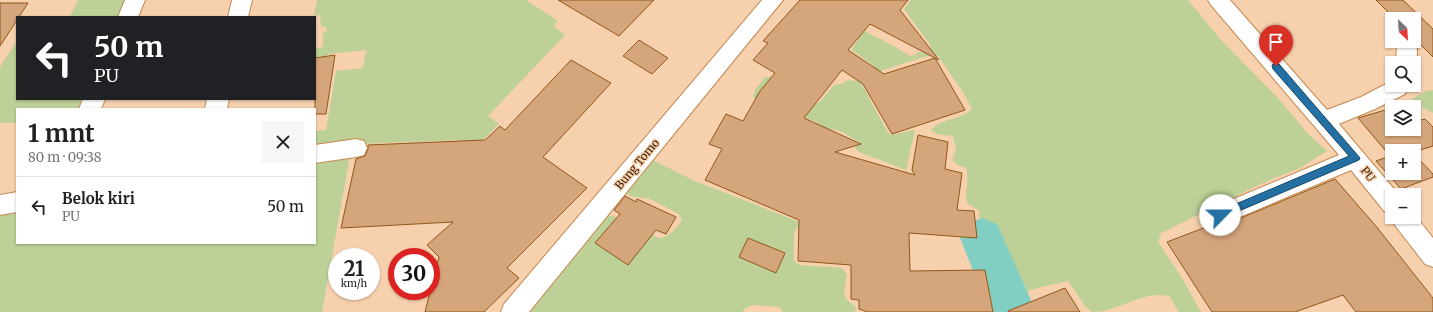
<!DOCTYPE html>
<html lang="id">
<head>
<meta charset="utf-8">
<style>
  body { margin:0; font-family:Merriweather,serif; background:#f6f6f6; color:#202124; height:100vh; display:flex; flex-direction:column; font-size:15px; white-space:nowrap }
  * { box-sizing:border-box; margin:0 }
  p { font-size:13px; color:#757577 }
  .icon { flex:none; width:22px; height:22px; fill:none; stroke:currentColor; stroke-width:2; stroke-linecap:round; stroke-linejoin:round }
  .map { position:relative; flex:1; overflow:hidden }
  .details { position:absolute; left:16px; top:108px; width:300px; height:136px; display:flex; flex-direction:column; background:#fff; border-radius:0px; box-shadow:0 1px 3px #0004 }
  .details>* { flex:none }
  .top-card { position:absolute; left:16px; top:16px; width:300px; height:84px; border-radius:0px; box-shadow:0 1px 3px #0004; background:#202124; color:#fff; overflow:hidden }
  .needle { width:26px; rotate:155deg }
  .controls { position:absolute; left:1385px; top:12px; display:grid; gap:8px }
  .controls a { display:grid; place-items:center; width:36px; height:36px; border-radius:0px; background:#fff; box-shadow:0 1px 3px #0004; font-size:20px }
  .speed { position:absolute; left:328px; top:248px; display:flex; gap:8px; font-size:20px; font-weight:700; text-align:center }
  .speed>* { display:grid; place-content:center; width:52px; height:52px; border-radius:50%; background:#fff; box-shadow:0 1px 3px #0004; line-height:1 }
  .speed small { font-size:10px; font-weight:400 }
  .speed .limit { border:6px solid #d22; background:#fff; color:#111 }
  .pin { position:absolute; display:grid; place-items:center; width:34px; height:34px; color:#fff; margin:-41px -17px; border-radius:50% 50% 50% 0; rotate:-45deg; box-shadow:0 0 4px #0007 }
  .pin .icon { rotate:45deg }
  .me { position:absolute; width:44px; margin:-22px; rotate:67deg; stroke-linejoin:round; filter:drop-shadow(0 0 3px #0008) }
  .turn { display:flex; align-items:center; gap:14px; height:84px; padding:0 12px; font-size:18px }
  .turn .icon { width:52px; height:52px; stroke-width:2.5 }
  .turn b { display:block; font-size:28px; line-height:34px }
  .round { display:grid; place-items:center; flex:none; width:42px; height:42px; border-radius:0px; background:#f6f6f6 }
  .headline { display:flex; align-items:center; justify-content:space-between; height:68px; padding:0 12px }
  h1 { font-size:24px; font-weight:700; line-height:30px }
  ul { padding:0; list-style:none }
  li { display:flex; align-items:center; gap:12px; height:60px; padding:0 12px; border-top:1px solid #e0e0e0 }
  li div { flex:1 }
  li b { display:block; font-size:15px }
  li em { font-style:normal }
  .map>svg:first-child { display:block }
  .green { fill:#bdd097 }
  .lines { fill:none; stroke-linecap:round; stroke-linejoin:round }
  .river { fill:#81cfc2; fill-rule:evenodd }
  .building { fill:#d5a57b; stroke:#905718; fill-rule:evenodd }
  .minor-casing { stroke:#c5874e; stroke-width:2 }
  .minor { fill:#fff; fill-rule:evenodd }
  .route { fill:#2470a3; stroke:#17496a }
  .labels { text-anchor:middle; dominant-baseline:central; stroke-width:3; stroke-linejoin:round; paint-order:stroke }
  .street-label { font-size:11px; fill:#341c04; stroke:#f7d0ae }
</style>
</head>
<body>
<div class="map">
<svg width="1433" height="312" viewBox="0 0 1433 312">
  <rect width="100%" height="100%" fill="#f7d0ae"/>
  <path class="green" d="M78,0H130L123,17H70Z
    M317,0H526L558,21L553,26L565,35L488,116L499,124L472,150L462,140L355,144L315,150V131L326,130L336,71L363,68L366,50L328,54L324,74L315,75V49L323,47V33L327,31L325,26L321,27L320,15L314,16Z
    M911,0H1188L1221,40L1278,98L1309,135L1327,151L1298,169L1267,181L1161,233L1158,242L1182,278L1201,312H1179L1169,296C1142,290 1119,312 1092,312L1085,306L1068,281L1030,290L1018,296L1010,292L1008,282L994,267L989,238L984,229L979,217V211L967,203C964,191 970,182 966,168L958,165L952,160L956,150L953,136L936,134L931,130C942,117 962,121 972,108L961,89L938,56H927L868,75L860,81L888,133L891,135L915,130L906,170L859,152L855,148L859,142C853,138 843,132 836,130C827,128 825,134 817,122L756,100L753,97L755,90L765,77H771L814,103H819L834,85L841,84L848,80L856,81L873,65L852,50L853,47L858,40L857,38L833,15L890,44L910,56L915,55L918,52L926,53L931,48L929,43L904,9Z
    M17,41V99H90L87,106L77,109H17V123H0V67Z
    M1433,90V113L1410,100L1426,91Z
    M351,150L322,312H0V210L17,207V243H315V156Z
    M651,159L695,181L802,223V227L796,228L794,235V261L800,265L842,268L847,275L844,291L846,299L856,307L855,312H782L780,307L753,305L744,309L743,312H518L608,216H613L651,231L656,237L662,238C671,234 676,229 682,220L679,214L650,199L630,196L625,192Z"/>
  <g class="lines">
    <path class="river" d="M982,218L997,224L1031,300L1027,312H981L985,300L960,238L967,224Z"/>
  </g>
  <path class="building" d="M558,0H654L619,36Z
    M800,0H908L900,10L939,60L935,58L965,110L892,134L863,84L842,70L804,118L861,144L835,152L915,175L912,170L918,135L948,142L945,169L962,173L957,210L974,211L977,238L909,233L910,271L985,270L993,312H868L859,309V300L851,299V265L798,261L799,220L705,180L722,149L709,144L726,114L743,121L760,91L775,73L753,60L768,43L763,41ZM870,24L935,58L884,74L848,50Z
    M1376,0H1403L1433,29V57L1414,38V19H1395Z
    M0,3H28L19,17H17V20L0,46Z
    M639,40L668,58L652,74L623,56Z
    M335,55L326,114H315V58Z
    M571,60L611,83L543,157L587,188L507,268L519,278L484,312H425L439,257L427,245L453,222L341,228L356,159L365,156L368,149V145L485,140L500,126L505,130Z
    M1392,108V129H1414V122L1425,119L1433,127V146L1414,152L1392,151V173H1414V154L1433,174V177L1401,189L1376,161L1390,156L1358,118Z
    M1335,179L1375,225L1433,298V312H1356L1343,295L1295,312H1212L1167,242L1214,224L1221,226L1229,223Z
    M625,196L636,202L637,199L676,217L666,234L656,230L628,265L595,243L620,214L614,210Z
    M748,238L785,253L776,273L739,257Z
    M1065,288L1080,312H1008V311Z"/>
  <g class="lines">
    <g class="minor-casing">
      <path id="minor" d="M125,0H145L138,17H118Z
        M232,0H252L248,17H228Z
        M762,0H783L529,312H501L504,304Z
        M1208,0H1230L1327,110L1361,97L1390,82L1392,79V85H1409L1405,94L1375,109L1339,124L1399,195H1392V217H1414V214L1433,238V267L1425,264L1394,224L1391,217L1392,214L1384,211L1351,170L1228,222L1220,225L1212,222L1209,215L1212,208L1339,155L1211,5Z
        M1414,39C1418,47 1418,59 1414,67V63H1396L1397,45L1399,41H1414Z
        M83,99H105L101,109H79Z
        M207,99H229L227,109H205Z
        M356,139L364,141L367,148L364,155L356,157L315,163V145Z
        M17,192V212L0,215V195Z"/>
    </g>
    <use href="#minor" class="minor"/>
  </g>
  <path class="route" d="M1276,63L1279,64L1360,158L1359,160L1220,219L1217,218L1215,215L1217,212L1349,156L1273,69L1272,66L1273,64Z"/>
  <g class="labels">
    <g class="street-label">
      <text transform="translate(637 164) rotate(-50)">Bung Tomo</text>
      <text transform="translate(1368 174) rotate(52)">PU</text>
    </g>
  </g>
</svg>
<div class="controls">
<a><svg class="needle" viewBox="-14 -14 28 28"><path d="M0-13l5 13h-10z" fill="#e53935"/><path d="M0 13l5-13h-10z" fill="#757577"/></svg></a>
<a><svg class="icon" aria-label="search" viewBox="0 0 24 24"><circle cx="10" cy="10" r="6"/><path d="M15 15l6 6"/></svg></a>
<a><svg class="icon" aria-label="layers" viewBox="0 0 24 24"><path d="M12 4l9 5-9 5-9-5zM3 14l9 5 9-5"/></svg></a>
<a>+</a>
<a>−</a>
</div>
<div class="speed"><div>21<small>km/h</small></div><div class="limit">30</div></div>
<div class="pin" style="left:1276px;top:66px;background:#d93025"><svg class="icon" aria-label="arrive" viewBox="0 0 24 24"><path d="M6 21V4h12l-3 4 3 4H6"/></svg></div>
<svg class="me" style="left:1220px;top:215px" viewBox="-20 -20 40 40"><circle r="19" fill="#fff"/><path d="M0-13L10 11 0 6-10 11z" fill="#2470a3"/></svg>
<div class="top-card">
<div class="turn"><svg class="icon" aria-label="left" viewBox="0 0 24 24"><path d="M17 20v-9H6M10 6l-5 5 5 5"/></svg><div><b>50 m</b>PU</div></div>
</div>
<section class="details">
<div class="headline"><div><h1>1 mnt</h1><p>80 m · 09:38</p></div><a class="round"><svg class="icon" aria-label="close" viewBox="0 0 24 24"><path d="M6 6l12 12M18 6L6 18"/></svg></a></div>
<ul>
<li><svg class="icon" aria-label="left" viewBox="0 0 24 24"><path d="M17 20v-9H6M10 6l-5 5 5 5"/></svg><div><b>Belok kiri</b><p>PU</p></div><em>50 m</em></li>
</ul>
</section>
</div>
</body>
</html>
